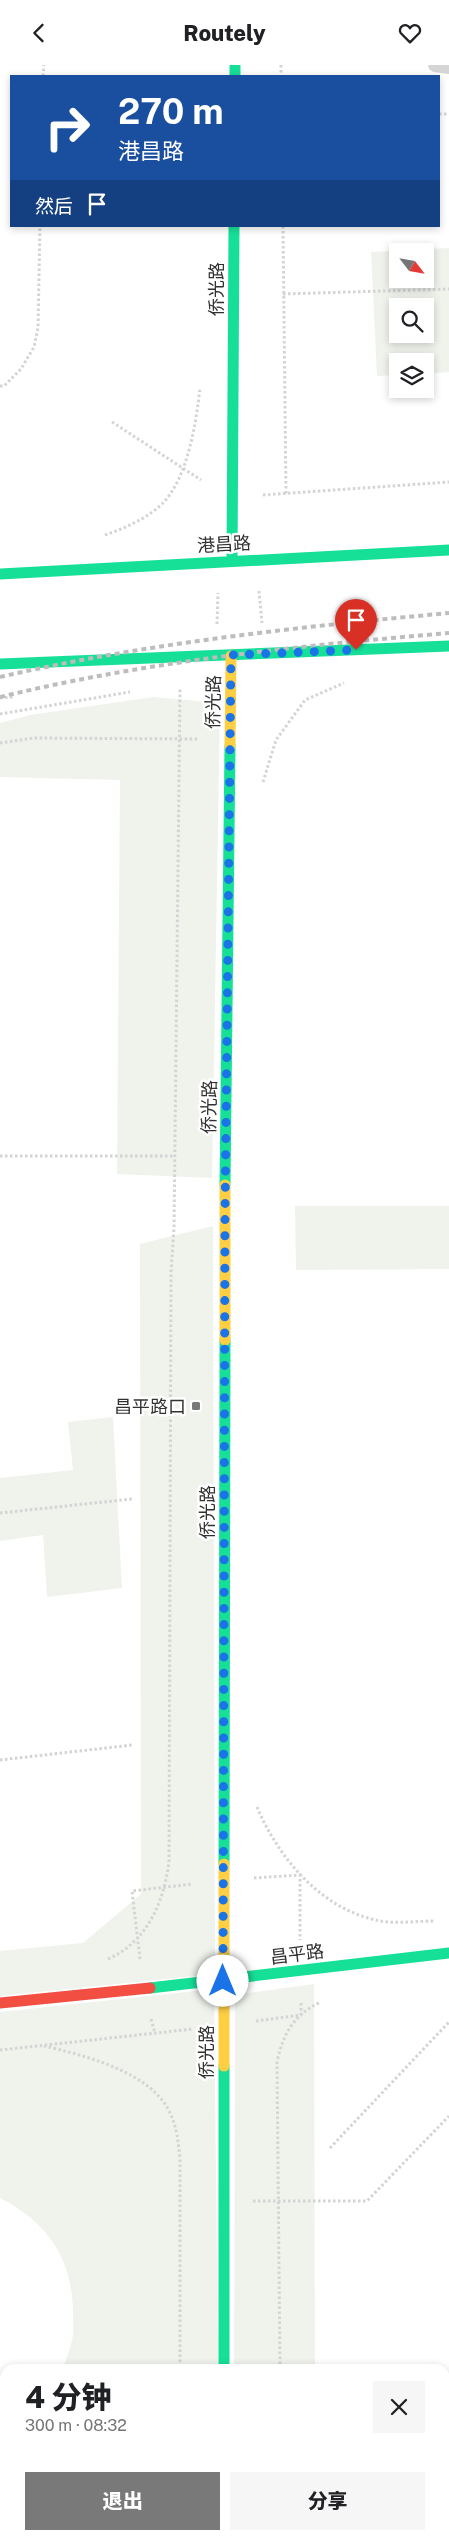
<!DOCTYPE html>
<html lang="zh">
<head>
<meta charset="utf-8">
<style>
  body { margin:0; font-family:"Public Sans","Noto Sans SC",sans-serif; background:#f6f6f6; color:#202124; height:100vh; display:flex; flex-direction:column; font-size:19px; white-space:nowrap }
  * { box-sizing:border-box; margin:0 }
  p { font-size:16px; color:#757577 }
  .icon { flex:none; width:28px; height:28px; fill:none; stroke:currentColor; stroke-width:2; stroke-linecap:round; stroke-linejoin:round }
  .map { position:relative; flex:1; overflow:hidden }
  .sheet { position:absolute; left:0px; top:2299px; width:450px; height:176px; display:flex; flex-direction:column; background:#fff; border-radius:15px 15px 0 0; box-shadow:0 2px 8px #0003 }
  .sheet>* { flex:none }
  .guide { position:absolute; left:10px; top:10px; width:430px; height:152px; border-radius:0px; box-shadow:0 2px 8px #0003; background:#1a4fa0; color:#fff; overflow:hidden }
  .needle { width:32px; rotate:121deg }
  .fabs { position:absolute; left:389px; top:178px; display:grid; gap:10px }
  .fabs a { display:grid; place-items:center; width:45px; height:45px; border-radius:0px; background:#fff; box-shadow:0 2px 8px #0003; font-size:25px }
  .pin { position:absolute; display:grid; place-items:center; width:42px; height:42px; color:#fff; margin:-51px -21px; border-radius:50% 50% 50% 0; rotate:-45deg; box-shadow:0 0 5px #0007 }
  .pin .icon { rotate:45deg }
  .me { position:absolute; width:55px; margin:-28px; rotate:0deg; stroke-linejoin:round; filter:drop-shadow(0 0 4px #0008) }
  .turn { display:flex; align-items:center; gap:18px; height:105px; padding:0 25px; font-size:22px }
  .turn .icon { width:65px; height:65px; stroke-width:2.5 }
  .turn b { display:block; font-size:35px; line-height:42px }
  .then { display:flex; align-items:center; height:48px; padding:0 25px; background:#0003; gap:10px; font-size:19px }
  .round { display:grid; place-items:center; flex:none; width:52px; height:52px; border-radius:0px; background:#f6f6f6 }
  .headline { display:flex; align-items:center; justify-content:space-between; height:85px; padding:0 25px }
  h1 { font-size:30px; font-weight:800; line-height:38px }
  .button { display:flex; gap:10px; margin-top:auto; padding:10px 25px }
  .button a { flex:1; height:58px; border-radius:0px; background:#797979; color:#fff; font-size:20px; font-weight:800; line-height:58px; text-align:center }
  .button a+a { background:#f6f6f6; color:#202124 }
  header { display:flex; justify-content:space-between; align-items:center; height:65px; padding:0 25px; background:#fff; font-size:22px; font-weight:800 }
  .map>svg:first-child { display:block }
  .green { fill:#eff3ec; fill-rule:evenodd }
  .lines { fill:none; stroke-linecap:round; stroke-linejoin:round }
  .path { stroke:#d4d4d4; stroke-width:3; stroke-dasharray:2.5 2.5; stroke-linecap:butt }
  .lane { stroke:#d5d5d5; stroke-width:14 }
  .fast { stroke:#16e098; stroke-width:11 }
  .slow { stroke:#ffcf43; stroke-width:11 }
  .jam { stroke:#f24e42; stroke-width:11 }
  .rail { stroke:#bdbdbd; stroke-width:4; stroke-dasharray:5 4; stroke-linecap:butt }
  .route { stroke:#1a73e8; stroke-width:9; stroke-dasharray:0 16.2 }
  .poi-dot { fill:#797979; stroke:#fff; stroke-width:2 }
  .labels { text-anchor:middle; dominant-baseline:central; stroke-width:5; stroke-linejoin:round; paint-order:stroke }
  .street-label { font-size:18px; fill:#313131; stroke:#fff }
  .poi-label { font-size:18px; fill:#313131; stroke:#fff; text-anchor:end }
</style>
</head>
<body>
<header><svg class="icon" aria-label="back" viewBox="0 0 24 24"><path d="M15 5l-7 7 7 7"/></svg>Routely<svg class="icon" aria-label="heart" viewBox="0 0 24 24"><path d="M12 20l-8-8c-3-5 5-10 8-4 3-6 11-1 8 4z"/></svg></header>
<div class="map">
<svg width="449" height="2474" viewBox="0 0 449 2474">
  <rect width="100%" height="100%" fill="#fff"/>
  <path class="green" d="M449,183V307L425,309V296H398L397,310L377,311L371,187ZM425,186V214H398V186ZM398,241H425V269H398Z
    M153,632L220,638L212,1113L117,1109L120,715L0,712V658L30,650Z
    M295,1141H449V1204L296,1205Z
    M213,1161L215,1909L0,1931V1886L83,1878L141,1829L140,1179Z
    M113,1352L122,1523L47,1532L43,1470L0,1476V1413L73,1405L68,1357Z
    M314,1919L315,2304H234L235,1930Z
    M214,1924L218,2304H63C66,2294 70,2284 72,2275C74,2268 73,2259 73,2252C74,2196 49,2158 0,2133V1947Z
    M5,2370V2470H220V2474H0V2373Z"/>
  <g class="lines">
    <path class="path" d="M281,0V11
      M43,11L44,0
      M439,49H449
      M283,161L286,429
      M283,229L449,224
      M0,321H4L21,304L34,282L38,263L40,161
      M112,357L201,415
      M263,430L449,417
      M105,470C125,463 146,454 162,439C188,413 196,358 200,323
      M259,526L262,558
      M217,559L218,528
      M0,633L13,632
      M0,649L130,627
      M0,678L34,673L199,674
      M263,717L276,675L305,635L344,618
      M0,1091H175
      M0,1448L132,1434
      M0,1695L132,1680
      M257,1742C279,1794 322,1845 380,1856C397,1859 418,1856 435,1856
      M254,1813L300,1810V1875
      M108,1894C147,1877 164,1837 169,1797L171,1207L174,1163L180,624
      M140,1894L132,1826L193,1819
      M151,1954L155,1968
      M256,1956L301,1950V1936
      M44,1981C83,1990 152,2007 170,2048C177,2062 178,2077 180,2093V2304
      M0,1985L193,1964
      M330,2083L449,1957
      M253,2136H367L449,2051
      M280,2304L277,1997C283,1969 294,1949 321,1937
      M445,2384H449
      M0,2402L5,2403
      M282,2470V2474
      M179,2474V2470"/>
    <path class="lane" d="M435,0L449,2"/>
    <path class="fast" d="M235,0V11
      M232,496L234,161
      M0,509L449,485
      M0,599L449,581
      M225,1120L230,681
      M224,1799L225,1275
      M150,1923L449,1888
      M224,2304V2001"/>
    <path class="slow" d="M230,681L231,591
      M225,1275V1120
      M224,2001V1799
      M225,2470V2474"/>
    <path class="jam" d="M0,1938L150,1923"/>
    <path class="rail" d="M0,612C148,578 298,562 449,548
      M0,632C149,596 296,581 449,568"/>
  </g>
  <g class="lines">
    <path class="route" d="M223,1916L225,1150L231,590L356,585"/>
  </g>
  <rect class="poi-dot" x="191" y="1336" width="10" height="10" rx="2.5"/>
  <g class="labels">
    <g class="street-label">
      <text transform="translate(216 224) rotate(-90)">侨光路</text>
      <text transform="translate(224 479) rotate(-3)">港昌路</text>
      <text transform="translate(213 637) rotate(-89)">侨光路</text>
      <text transform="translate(209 1042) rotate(-89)">侨光路</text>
      <text transform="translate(207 1447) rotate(-90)">侨光路</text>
      <text transform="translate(297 1889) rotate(-7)">昌平路</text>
      <text transform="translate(206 1987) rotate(-90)">侨光路</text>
    </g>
    <g class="poi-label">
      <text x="186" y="1341">昌平路口</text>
    </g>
  </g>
</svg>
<div class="fabs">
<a><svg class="needle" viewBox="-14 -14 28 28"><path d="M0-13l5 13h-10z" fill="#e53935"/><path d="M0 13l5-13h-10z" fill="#757577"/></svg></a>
<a><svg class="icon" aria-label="search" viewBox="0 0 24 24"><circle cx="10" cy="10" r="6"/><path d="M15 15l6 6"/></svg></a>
<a><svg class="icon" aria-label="layers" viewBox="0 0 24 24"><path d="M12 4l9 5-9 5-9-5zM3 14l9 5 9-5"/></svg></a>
</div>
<div class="pin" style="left:356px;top:585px;background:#d93025"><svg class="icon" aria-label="arrive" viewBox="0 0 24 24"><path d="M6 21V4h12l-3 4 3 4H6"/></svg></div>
<svg class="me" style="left:223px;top:1916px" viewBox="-20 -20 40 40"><circle r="19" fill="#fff"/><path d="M0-13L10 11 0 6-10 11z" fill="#1a73e8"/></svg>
<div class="guide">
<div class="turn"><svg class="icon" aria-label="right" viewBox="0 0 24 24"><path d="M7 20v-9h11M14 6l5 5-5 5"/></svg><div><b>270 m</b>港昌路</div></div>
<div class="then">然后<svg class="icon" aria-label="arrive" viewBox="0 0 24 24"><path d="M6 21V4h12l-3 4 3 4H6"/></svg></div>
</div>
<section class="sheet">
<div class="headline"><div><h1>4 分钟</h1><p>300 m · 08:32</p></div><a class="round"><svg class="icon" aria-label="close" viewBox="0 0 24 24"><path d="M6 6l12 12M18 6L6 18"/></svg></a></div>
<div class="button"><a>退出</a><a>分享</a></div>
</section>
</div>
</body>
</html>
